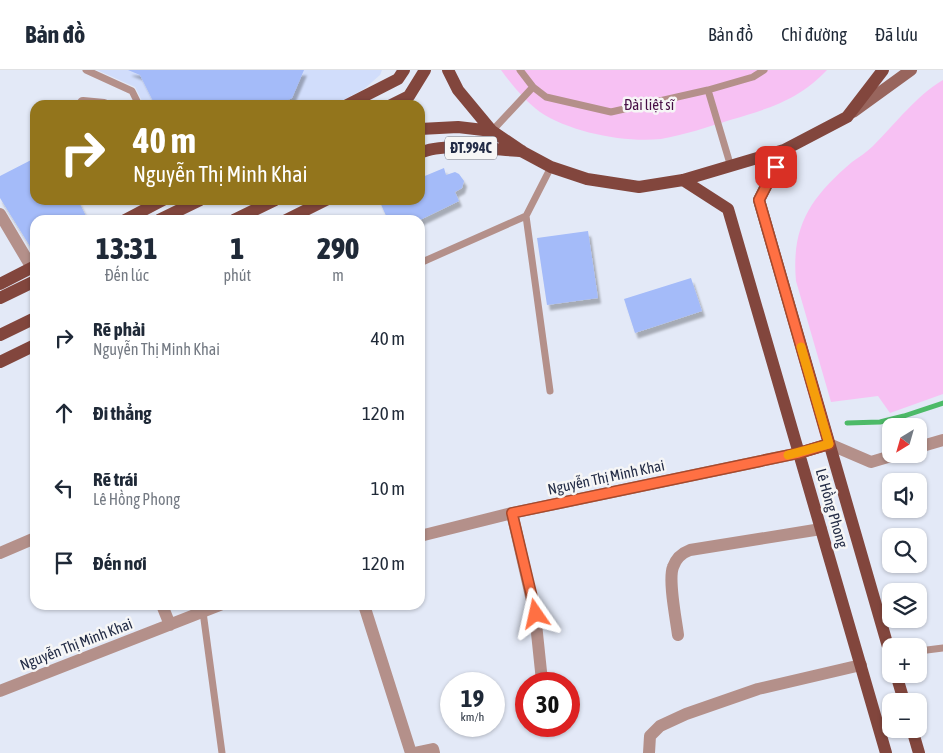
<!DOCTYPE html>
<html lang="vi">
<head>
<meta charset="utf-8">
<style>
  body { margin:0; font-family:"Asap Condensed",sans-serif; background:#f2f2f3; color:#1f2937; height:100vh; display:flex; flex-direction:column; font-size:19px; white-space:nowrap }
  * { box-sizing:border-box; margin:0 }
  p { font-size:16px; color:#747a83 }
  .icon { flex:none; width:28px; height:28px; fill:none; stroke:currentColor; stroke-width:2; stroke-linecap:round; stroke-linejoin:round }
  .map { position:relative; flex:1; overflow:hidden }
  .details { position:absolute; left:30px; top:145px; width:395px; height:395px; display:flex; flex-direction:column; background:#fff; border-radius:15px; box-shadow:0 1px 4px #0004 }
  .details>* { flex:none }
  .hud { position:absolute; left:30px; top:30px; width:395px; height:105px; border-radius:15px; box-shadow:0 1px 4px #0004; background:#93751c; color:#fff; overflow:hidden }
  .needle { width:32px; rotate:217deg }
  .buttons { position:absolute; left:882px; top:348px; display:grid; gap:10px }
  .buttons a { display:grid; place-items:center; width:45px; height:45px; border-radius:10px; background:#fff; box-shadow:0 1px 4px #0004; font-size:25px }
  .speed { position:absolute; left:440px; top:602px; display:flex; gap:10px; font-size:25px; font-weight:700; text-align:center }
  .speed>* { display:grid; place-content:center; width:65px; height:65px; border-radius:50%; background:#fff; box-shadow:0 1px 4px #0004; line-height:1 }
  .speed small { font-size:12px; font-weight:400 }
  .speed .limit { border:8px solid #d22; background:#fff; color:#111 }
  .pin { position:absolute; display:grid; place-items:center; width:42px; height:42px; color:#fff; margin:-21px; border-radius:10px; box-shadow:0 2px 8px #0006 }
  .me { position:absolute; width:55px; margin:-28px; rotate:349deg; stroke-linejoin:round; filter:drop-shadow(0 0 4px #0008) }
  .turn { display:flex; align-items:center; gap:18px; height:105px; padding:0 20px; font-size:22px }
  .turn .icon { width:65px; height:65px; stroke-width:2.5 }
  .turn b { display:block; font-size:35px; line-height:42px }
  .eta { display:flex; justify-content:space-evenly; align-items:center; height:85px; text-align:center }
  .eta b { font-size:30px; font-weight:800; line-height:35px }
  ul { padding:0; list-style:none }
  li { display:flex; align-items:center; gap:15px; height:75px; padding:0 20px }
  li div { flex:1 }
  li b { display:block; font-size:19px }
  li em { font-style:normal }
  header { display:flex; align-items:center; gap:30px; box-sizing:border-box; height:70px; padding:0 25px; background:#fff; border-bottom:1px solid #e0e1e3 }
  header strong { font-size:24px }
  nav { display:flex; gap:28px; margin-inline-start:auto; font-size:18px }
  .map>svg:first-child { display:block }
  .built { fill:#d1ddfb }
  .green { fill:#f7c1f3 }
  .lines { fill:none; stroke-linecap:round; stroke-linejoin:round }
  .stream { stroke:#4dba68; stroke-width:5 }
  .building { fill:#a4bbf9; filter:url(#shadow) }
  .lane { stroke:#b4908a; stroke-width:7 }
  .street { stroke:#b4908a; stroke-width:12 }
  .secondary { stroke:#98655d; stroke-width:12 }
  .primary { stroke:#82463d; stroke-width:12 }
  .route-casing { stroke:#a6492c; stroke-width:12 }
  .route { stroke:#ff7043; stroke-width:9 }
  .slow { stroke:#f59e0b; stroke-width:9 }
  .labels { text-anchor:middle; dominant-baseline:central; stroke-width:5; stroke-linejoin:round; paint-order:stroke }
  .shield { fill:#f6f6f6; stroke:#62697b; stroke-width:1 }
  .shield-label { font-size:14px; font-weight:bold; fill:#232c46 }
  .park-label { font-size:15px; fill:#470f46; stroke:#f6f6f6 }
  .street-label { font-size:15px; fill:#232c46; stroke:#f6f6f6 }
</style>
</head>
<body>
<header>
<strong>Bản đồ</strong>
<nav><a>Bản đồ</a><a>Chỉ đường</a><a>Đã lưu</a></nav>
</header>
<div class="map">
<svg width="943" height="683" viewBox="0 0 943 683">
  <defs>
    <filter id="shadow"><feDropShadow dx="3" dy="5.5" stdDeviation="1" flood-color="#0004"/></filter>
  </defs>
  <rect width="100%" height="100%" fill="#e3e9f7"/>
  <path class="built" d="M97,0H382L380,5L364,19L334,35H144L135,17Z"/>
  <path class="green" d="M501,0H827C797,31 770,38 730,50C708,57 684,65 661,69C624,73 570,62 540,42C525,31 512,15 501,0Z
    M943,10V324L890,343L878,326L831,332L796,211C791,156 811,127 852,92C859,87 867,82 873,76C895,54 917,25 943,10Z"/>
  <g class="lines">
    <path class="stream" d="M847,353L880,352L904,346L943,333"/>
  </g>
  <path class="building" d="M128,0H304L292,28L278,35H155L140,5Z
    M35,88V130H78L87,148L83,150H35V180L33,181L0,128V106Z
    M444,98L446,105L455,102L459,104L464,111L462,118L455,122L459,131L420,150H388L379,130H420V108Z
    M588,161L598,228L547,235L537,168Z
    M691,208L702,241L635,263L624,229Z"/>
  <g class="lines">
    <path class="lane" d="M86,0L132,21L139,35
      M520,0L533,17L546,27L611,42L708,20L753,7L764,0
      M708,20L731,97
      M492,61L533,17
      M420,193L526,146
      M550,321L526,146L551,97
      M203,542L222,683
      M919,581L943,578"/>
    <path class="street" d="M83,33L104,35
      M0,144L32,198
      M829,374L871,392L898,384
      M919,377L943,370
      M512,443L535,544L542,611
      M420,466L512,443L799,383
      M0,483L35,468
      M162,535L170,555
      M364,535L411,683
      M678,565C676,549 668,510 673,497C676,488 682,483 690,480L821,459
      M0,621L220,535
      M414,683L433,679L434,683
      M649,683L650,666L660,656L686,644L758,619L861,595"/>
    <path class="secondary" d="M853,42L911,0"/>
    <path class="primary" d="M448,0L458,20L492,61L523,82L551,97L587,109L639,117L683,110L784,80L847,47L883,0
      M347,35L398,9L404,0
      M391,35L409,26L425,0
      M420,59L458,57L492,61
      M784,80L759,130L891,587
      M420,83C442,72 496,80 522,81
      M683,110L728,139L886,683
      M125,150L163,130
      M159,150L200,130
      M234,150L275,130
      M286,150L326,130
      M0,214L35,196
      M0,228L35,211
      M0,265L35,248
      M0,292L35,275
      M799,383L829,374
      M896,604L904,631
      M912,659L919,683"/>
  </g>
  <g class="lines">
    <g class="route-casing">
      <path id="route" d="M536,544L512,443L799,383L829,374L759,130L776,97"/>
    </g>
    <use href="#route" class="route"/>
    <path class="slow" d="M788,385L829,374L801,277"/>
  </g>
  <g class="labels">
    <rect class="shield" x="445" y="66.5" width="52" height="23" rx="4"/>
    <g class="shield-label">
      <text x="471" y="78">ĐT.994C</text>
    </g>
    <g class="park-label">
      <text x="649" y="34">Đài liệt sĩ</text>
    </g>
    <g class="street-label">
      <text transform="translate(606 407) rotate(-12)">Nguyễn Thị Minh Khai</text>
      <text transform="translate(832 438) rotate(74)">Lê Hồng Phong</text>
      <text transform="translate(76 574) rotate(-21)">Nguyễn Thị Minh Khai</text>
    </g>
  </g>
</svg>
<div class="buttons">
<a><svg class="needle" viewBox="-14 -14 28 28"><path d="M0-13l5 13h-10z" fill="#e53935"/><path d="M0 13l5-13h-10z" fill="#747a83"/></svg></a>
<a><svg class="icon" aria-label="sound" viewBox="0 0 24 24"><path d="M4 9h4l5-4v14l-5-4H4zM17 9q2 3 0 6"/></svg></a>
<a><svg class="icon" aria-label="search" viewBox="0 0 24 24"><circle cx="10" cy="10" r="6"/><path d="M15 15l6 6"/></svg></a>
<a><svg class="icon" aria-label="layers" viewBox="0 0 24 24"><path d="M12 4l9 5-9 5-9-5zM3 14l9 5 9-5"/></svg></a>
<a>+</a>
<a>−</a>
</div>
<div class="speed"><div>19<small>km/h</small></div><div class="limit">30</div></div>
<div class="pin" style="left:776px;top:97px;background:#d93025"><svg class="icon" aria-label="arrive" viewBox="0 0 24 24"><path d="M6 21V4h12l-3 4 3 4H6"/></svg></div>
<svg class="me" style="left:536px;top:544px" viewBox="-20 -20 40 40"><path d="M0-17L14 15 0 8-14 15z" fill="#ff7043" stroke="#fff" stroke-width="4"/></svg>
<div class="hud">
<div class="turn"><svg class="icon" aria-label="right" viewBox="0 0 24 24"><path d="M7 20v-9h11M14 6l5 5-5 5"/></svg><div><b>40 m</b>Nguyễn Thị Minh Khai</div></div>
</div>
<section class="details">
<div class="eta">
<div><b>13:31</b><p>Đến lúc</p></div>
<div><b>1</b><p>phút</p></div>
<div><b>290</b><p>m</p></div>
</div>
<ul>
<li><svg class="icon" aria-label="right" viewBox="0 0 24 24"><path d="M7 20v-9h11M14 6l5 5-5 5"/></svg><div><b>Rẽ phải</b><p>Nguyễn Thị Minh Khai</p></div><em>40 m</em></li>
<li><svg class="icon" aria-label="ahead" viewBox="0 0 24 24"><path d="M12 20V5M6 11l6-6 6 6"/></svg><div><b>Đi thẳng</b></div><em>120 m</em></li>
<li><svg class="icon" aria-label="left" viewBox="0 0 24 24"><path d="M17 20v-9H6M10 6l-5 5 5 5"/></svg><div><b>Rẽ trái</b><p>Lê Hồng Phong</p></div><em>10 m</em></li>
<li><svg class="icon" aria-label="arrive" viewBox="0 0 24 24"><path d="M6 21V4h12l-3 4 3 4H6"/></svg><div><b>Đến nơi</b></div><em>120 m</em></li>
</ul>
</section>
</div>
</body>
</html>
